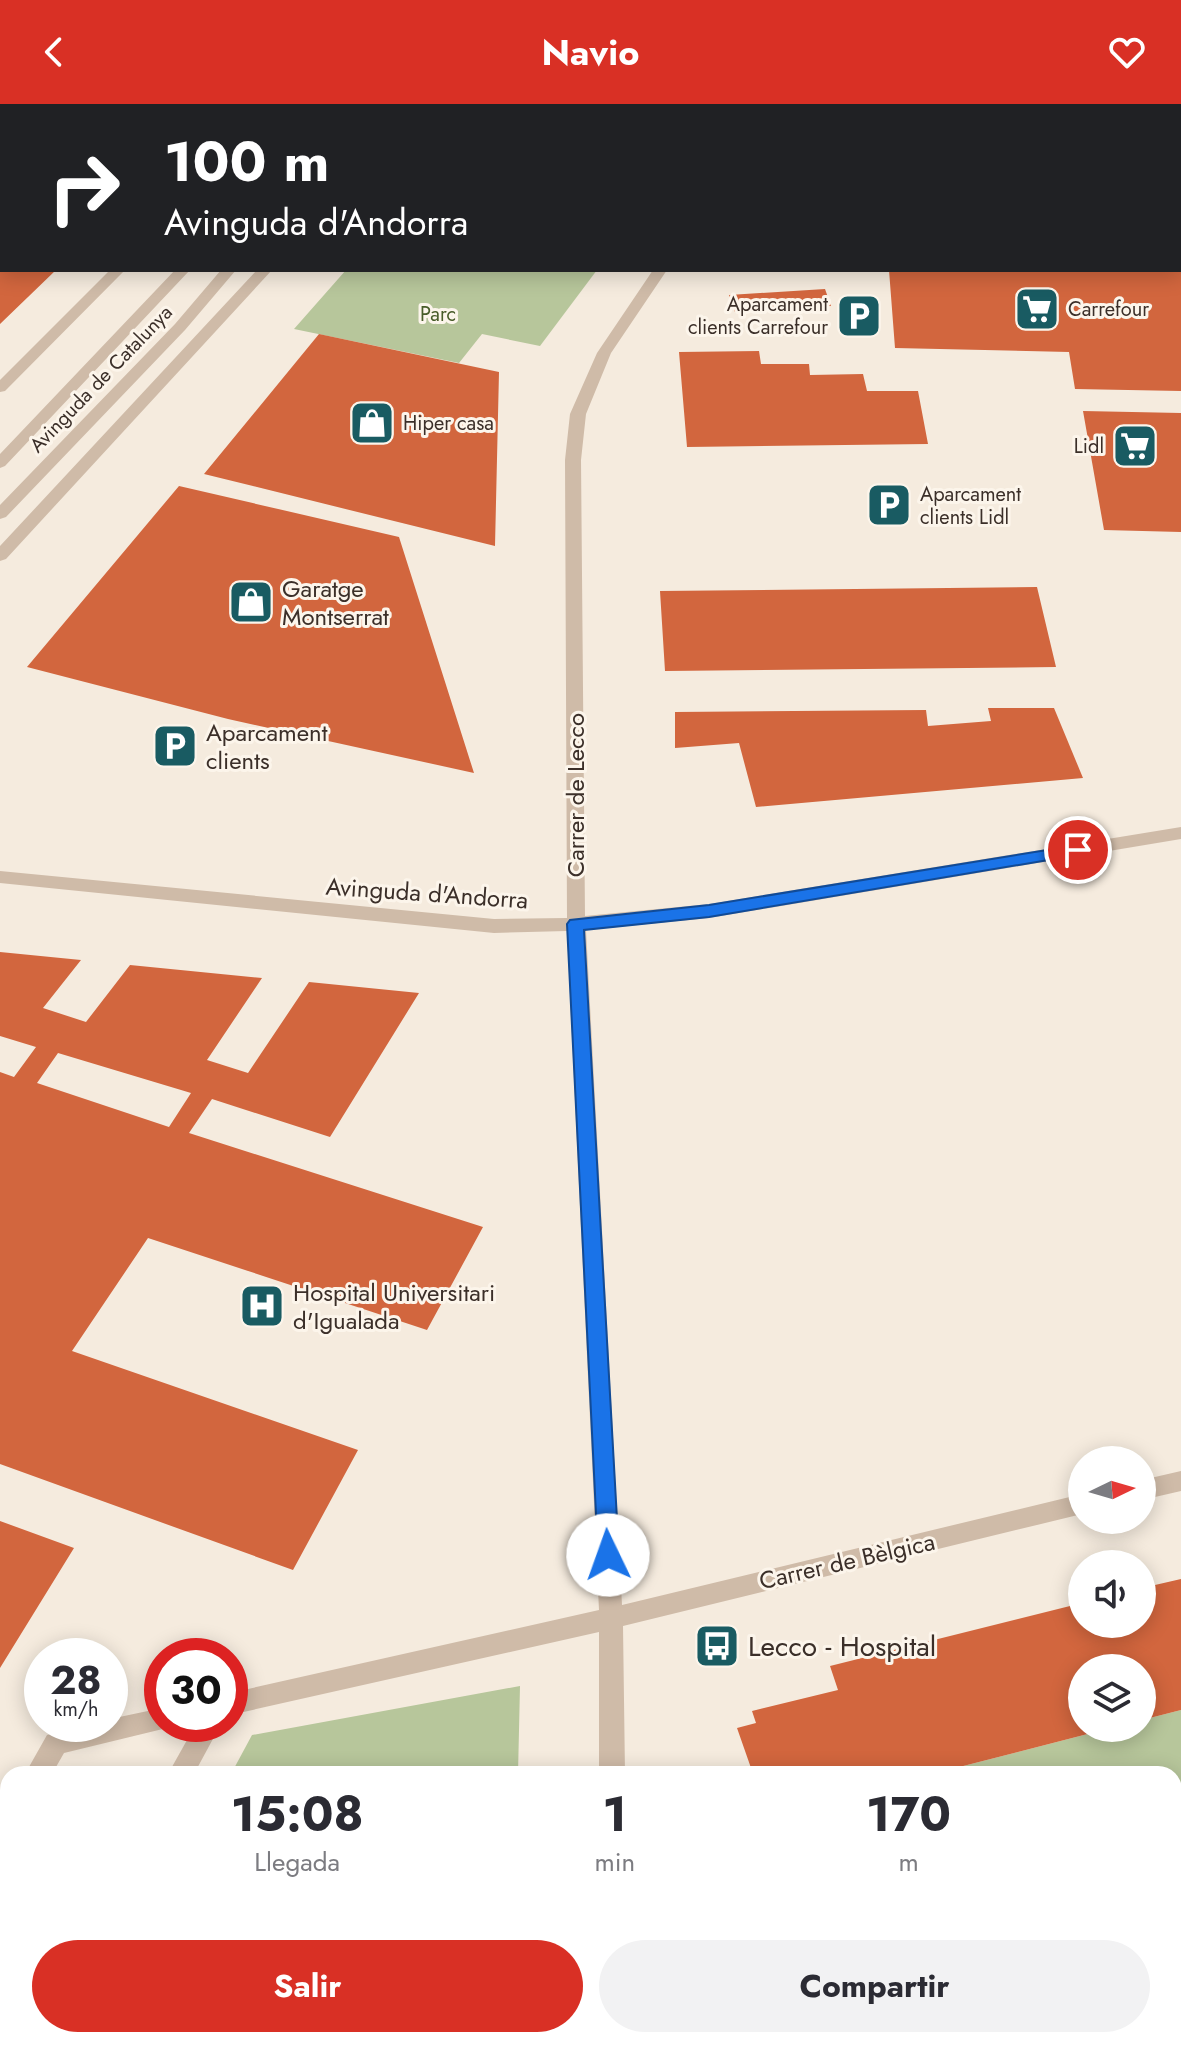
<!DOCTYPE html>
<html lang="es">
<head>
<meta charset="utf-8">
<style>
  body { margin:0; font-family:Jost,sans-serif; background:#f2f2f3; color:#2b2b33; height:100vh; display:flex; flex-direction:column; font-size:30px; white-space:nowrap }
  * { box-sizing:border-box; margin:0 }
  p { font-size:26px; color:#7c7c81 }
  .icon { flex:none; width:44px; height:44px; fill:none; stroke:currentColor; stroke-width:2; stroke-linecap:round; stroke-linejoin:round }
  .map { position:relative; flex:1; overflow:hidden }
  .details { position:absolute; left:0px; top:1662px; width:1182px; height:282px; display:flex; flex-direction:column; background:#fff; border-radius:24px 24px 0 0; box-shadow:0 4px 20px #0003 }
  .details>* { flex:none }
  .guide { position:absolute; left:0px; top:0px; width:1182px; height:168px; box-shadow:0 4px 20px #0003; background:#202124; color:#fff; overflow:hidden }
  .needle { width:52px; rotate:85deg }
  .fabs { position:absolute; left:1068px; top:1342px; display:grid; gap:16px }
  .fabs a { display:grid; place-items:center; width:88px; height:88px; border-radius:50%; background:#fff; box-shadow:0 4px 20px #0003; font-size:40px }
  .speed { position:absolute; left:24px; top:1534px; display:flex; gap:16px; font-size:40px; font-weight:700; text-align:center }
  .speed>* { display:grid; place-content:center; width:104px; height:104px; border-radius:50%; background:#fff; box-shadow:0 4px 20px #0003; line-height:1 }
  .speed small { font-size:20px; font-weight:400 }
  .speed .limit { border:12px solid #d22; background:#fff; color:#111 }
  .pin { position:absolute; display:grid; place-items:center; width:68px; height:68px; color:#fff; margin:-34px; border:4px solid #fff; border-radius:50%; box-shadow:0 2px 8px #0007 }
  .me { position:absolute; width:88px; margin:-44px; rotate:357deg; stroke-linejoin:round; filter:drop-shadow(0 0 6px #0008) }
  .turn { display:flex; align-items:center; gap:28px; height:168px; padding:0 32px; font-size:36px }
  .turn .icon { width:104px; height:104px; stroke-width:2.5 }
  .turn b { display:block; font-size:56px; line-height:68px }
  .eta { display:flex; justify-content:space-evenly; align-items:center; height:136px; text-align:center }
  .eta b { font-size:48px; font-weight:700; line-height:56px }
  .cta { display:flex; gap:16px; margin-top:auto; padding:16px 32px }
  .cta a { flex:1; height:92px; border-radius:48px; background:#d93025; color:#fff; font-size:32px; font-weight:700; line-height:92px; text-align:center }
  .cta a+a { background:#f2f2f3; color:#2b2b33 }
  header { display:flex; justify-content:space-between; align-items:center; height:104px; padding:0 32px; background:#d93025; color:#fff; font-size:36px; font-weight:700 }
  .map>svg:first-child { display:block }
  .green { fill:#b7c69b }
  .building { fill:#d2663e; fill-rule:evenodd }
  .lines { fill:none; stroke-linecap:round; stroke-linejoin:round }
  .minor { fill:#cfbba8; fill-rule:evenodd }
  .route { fill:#1a73e8; stroke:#114b97; stroke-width:2 }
  .labels { text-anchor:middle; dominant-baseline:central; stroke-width:6; stroke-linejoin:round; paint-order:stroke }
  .far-poi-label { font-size:20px; fill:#3b2f29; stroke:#fcf5eb; text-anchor:start }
  .far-park-label { font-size:20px; fill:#485c29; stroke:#fcf5eb }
  .far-street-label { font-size:20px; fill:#3b2f29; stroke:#fcf5eb }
  .poi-label { font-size:24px; fill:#3b2f29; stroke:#fcf5eb; text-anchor:start }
  .street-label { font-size:24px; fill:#3b2f29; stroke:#fcf5eb }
  .near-poi-label { font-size:28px; fill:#3b2f29; stroke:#fcf5eb; text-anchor:start }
</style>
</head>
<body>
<header><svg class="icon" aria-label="back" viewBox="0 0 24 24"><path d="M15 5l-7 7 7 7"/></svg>Navio<svg class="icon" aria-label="heart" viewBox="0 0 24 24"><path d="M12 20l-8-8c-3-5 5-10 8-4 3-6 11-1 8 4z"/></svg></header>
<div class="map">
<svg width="1181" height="1943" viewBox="0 0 1181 1943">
  <rect width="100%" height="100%" fill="#f5ebde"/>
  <path class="green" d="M346,166H597L540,242L482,230L459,259L294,225Z
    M520,1582L518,1670H231L252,1631Z
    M1181,1606V1943H713V1936H1174V1670H932L1111,1624H1142V1616Z
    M92,1936H512V1943H88Z"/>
  <path class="building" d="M0,166H56L0,220Z
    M889,166H1181V287L1075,285L1069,248L895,244Z
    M825,185L831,202L735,208L729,191Z
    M319,230L499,268L495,442L204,370Z
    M759,247L761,260H809L810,271L863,270L867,287H918L928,340L687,343L679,248Z
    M1083,307L1181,309V428L1104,426Z
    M179,382L399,433L474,669L228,615L27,563Z
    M1037,483L1056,563L665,567L660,487Z
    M988,604H1054L1083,674L756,703L739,639L675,644V608L926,606L928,622L991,617Z
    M0,848L81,856L43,904L86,918L130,861L262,874L207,956L248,969L309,878L419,889L330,1033L212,995L189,1029L483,1123L427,1226L148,1134L72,1247L358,1346L293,1466L0,1360V968L14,973L36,943L0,932ZM58,949L191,989L169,1023L37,979Z
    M0,1417L74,1444L0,1564Z
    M1181,1475V1606L1142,1616V1564H1082V1624L1107,1625L932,1670H730L751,1664L737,1624L756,1619L752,1607L838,1586L830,1562L1082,1499V1520H1142V1484Z"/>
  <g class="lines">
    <path class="minor" d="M110,166H125L5,287L0,288V276Z
      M175,166H190L5,362L0,364V350Z
      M221,166H236L185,226L6,413L0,415V401L175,220Z
      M257,166H272L6,455L0,457V442Z
      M653,166H667L611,249L586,310L581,356L585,812L709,800L1181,723V735L709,814L586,826L622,1501L1082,1390V1410L623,1522L625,1670H599V1528L230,1611V1589L599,1506L567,827L494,829L0,779V767L494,815L567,814L565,356L570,310L597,249Z
      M1181,1367V1387L1142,1396V1376Z
      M162,1604V1620H172L171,1623L64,1649L52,1670H25L47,1631L89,1620H110V1615Z
      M196,1620H221L194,1670H168Z
      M8,1712V1747L0,1750V1715Z
      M19,1936H48L45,1943H16Z
      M599,1936H627V1943H599Z"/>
  </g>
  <path class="route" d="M1078,741L1084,742L1087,746L1084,750L709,813L584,826L619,1451L616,1457L608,1460L601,1457L598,1451L567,820L570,816L709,801Z"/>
  <defs>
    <g id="supermarket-square" transform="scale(2.3)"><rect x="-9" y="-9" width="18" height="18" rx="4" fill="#195b62" stroke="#fcf5eb"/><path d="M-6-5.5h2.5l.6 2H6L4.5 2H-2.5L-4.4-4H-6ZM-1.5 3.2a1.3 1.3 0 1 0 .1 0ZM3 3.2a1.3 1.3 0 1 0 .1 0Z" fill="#fff"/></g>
    <g id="parking-square" transform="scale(2.3)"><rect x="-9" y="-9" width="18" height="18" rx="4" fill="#195b62" stroke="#fcf5eb"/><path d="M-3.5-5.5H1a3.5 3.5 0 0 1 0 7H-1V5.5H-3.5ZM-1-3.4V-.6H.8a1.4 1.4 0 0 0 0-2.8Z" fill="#fff"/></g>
    <g id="shop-square" transform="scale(2.3)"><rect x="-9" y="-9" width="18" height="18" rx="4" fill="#195b62" stroke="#fcf5eb"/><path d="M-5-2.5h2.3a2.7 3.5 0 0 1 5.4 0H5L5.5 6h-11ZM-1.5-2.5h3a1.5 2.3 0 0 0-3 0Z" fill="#fff"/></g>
    <g id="hospital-square" transform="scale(2.3)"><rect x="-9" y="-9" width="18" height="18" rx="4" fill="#195b62" stroke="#fcf5eb"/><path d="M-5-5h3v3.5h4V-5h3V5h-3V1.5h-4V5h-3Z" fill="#fff"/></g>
    <g id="bus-square" transform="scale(2.3)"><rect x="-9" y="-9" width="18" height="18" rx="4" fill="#195b62" stroke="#fcf5eb"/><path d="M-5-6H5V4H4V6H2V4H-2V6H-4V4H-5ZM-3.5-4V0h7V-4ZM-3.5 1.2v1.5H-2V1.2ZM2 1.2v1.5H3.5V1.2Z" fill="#fff"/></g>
  </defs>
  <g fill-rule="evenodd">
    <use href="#supermarket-square" x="1037" y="205"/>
    <use href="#parking-square" x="859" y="212"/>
    <use href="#shop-square" x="372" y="319"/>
    <use href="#supermarket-square" x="1135" y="342"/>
    <use href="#parking-square" x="889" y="401"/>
    <use href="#shop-square" x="251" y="498"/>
    <use href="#parking-square" x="175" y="642"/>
    <use href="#hospital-square" x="262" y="1202"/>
    <use href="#bus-square" x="717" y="1542"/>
  </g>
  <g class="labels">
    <g class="far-poi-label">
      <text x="828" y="200" text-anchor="end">Aparcament<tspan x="828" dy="23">clients Carrefour</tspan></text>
      <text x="1068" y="205">Carrefour</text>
      <text x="403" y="319">Hiper casa</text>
      <text x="1104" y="342" text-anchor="end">Lidl</text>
      <text x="920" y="390">Aparcament<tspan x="920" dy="23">clients Lidl</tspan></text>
    </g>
    <g class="far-park-label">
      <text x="438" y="210">Parc</text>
    </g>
    <g class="far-street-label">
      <text transform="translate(101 275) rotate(-46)">Avinguda de Catalunya</text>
    </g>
    <g class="poi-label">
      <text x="282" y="484">Garatge<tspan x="282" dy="28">Montserrat</tspan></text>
      <text x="206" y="628">Aparcament<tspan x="206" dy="28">clients</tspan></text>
      <text x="293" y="1188">Hospital Universitari<tspan x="293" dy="28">d'Igualada</tspan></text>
    </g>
    <g class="street-label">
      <text transform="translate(575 691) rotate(-90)">Carrer de Lecco</text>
      <text transform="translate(427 789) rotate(4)">Avinguda d'Andorra</text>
      <text transform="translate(847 1457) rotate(-13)">Carrer de Bèlgica</text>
    </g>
    <g class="near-poi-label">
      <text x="748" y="1542">Lecco - Hospital</text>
    </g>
  </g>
</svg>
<div class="fabs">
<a><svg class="needle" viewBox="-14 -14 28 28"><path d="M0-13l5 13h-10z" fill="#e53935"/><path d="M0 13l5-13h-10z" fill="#7c7c81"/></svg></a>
<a><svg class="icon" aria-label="sound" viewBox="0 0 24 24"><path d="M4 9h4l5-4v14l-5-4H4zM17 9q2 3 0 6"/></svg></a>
<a><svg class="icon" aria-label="layers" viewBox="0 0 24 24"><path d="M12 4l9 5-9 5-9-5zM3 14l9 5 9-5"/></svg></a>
</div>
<div class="speed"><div>28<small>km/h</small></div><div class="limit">30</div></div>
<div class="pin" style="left:1078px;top:746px;background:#d93025"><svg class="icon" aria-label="arrive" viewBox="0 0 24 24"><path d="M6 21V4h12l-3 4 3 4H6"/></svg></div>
<svg class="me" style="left:608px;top:1451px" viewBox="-20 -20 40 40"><circle r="19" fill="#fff"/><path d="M0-13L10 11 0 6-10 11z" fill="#1a73e8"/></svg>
<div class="guide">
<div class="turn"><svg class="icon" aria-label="right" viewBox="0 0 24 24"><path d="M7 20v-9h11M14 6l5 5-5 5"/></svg><div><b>100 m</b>Avinguda d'Andorra</div></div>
</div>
<section class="details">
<div class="eta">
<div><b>15:08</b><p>Llegada</p></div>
<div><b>1</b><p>min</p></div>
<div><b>170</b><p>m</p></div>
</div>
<div class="cta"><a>Salir</a><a>Compartir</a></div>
</section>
</div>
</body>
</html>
